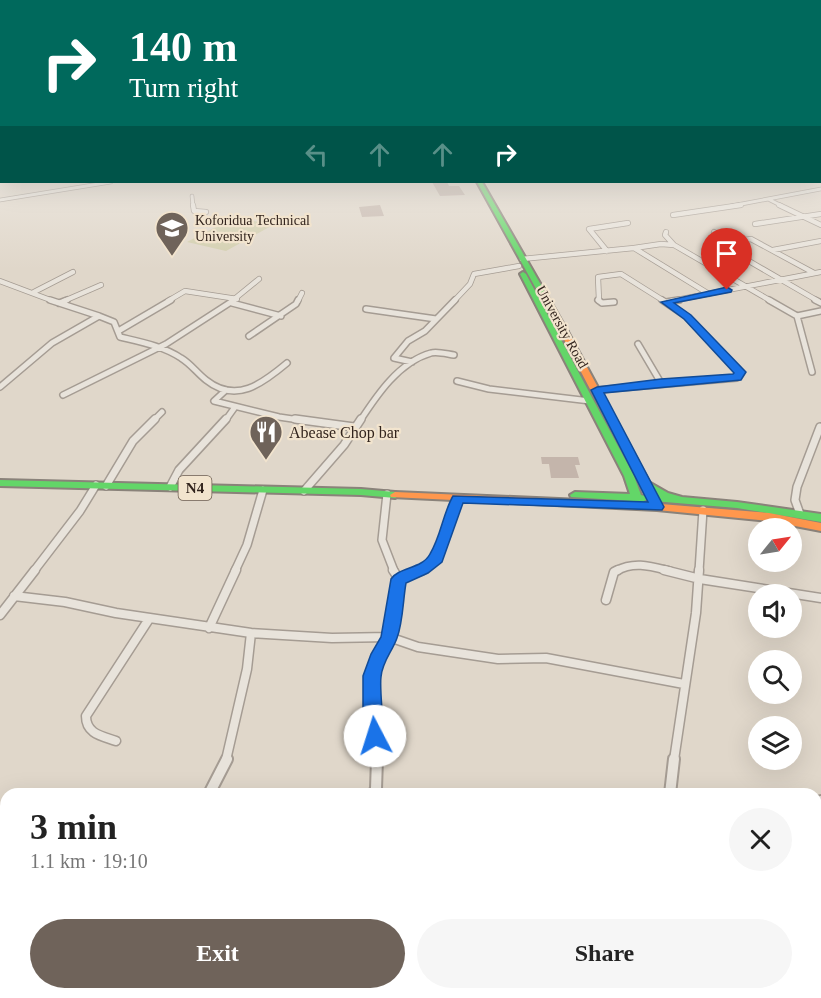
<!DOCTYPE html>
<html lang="en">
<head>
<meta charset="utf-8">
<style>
  body { margin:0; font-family:"Times New Roman",serif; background:#f6f6f6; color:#222; height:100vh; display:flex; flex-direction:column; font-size:22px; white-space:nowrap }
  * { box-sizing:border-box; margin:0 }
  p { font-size:20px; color:#767676 }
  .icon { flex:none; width:33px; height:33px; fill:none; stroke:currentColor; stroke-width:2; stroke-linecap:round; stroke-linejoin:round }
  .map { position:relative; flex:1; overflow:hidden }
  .side { position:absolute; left:0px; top:788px; width:822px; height:212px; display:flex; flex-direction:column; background:#fff; border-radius:18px 18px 0 0; box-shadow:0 6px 24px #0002 }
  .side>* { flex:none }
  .guide { position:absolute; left:0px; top:0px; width:822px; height:183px; box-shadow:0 6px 24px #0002; background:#00695c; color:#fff; overflow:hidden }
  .needle { width:39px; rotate:60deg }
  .controls { position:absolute; left:748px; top:518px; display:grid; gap:12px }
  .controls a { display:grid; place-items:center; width:54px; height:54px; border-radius:50%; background:#fff; box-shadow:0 6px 24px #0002; font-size:30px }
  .pin { position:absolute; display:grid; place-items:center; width:51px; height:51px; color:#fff; margin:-62px -26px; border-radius:50% 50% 50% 0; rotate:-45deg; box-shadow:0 0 6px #0007 }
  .pin .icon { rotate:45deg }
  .me { position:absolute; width:66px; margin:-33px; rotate:355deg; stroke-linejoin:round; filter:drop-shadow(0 0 4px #0008) }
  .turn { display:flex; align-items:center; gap:21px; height:126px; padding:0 30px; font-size:27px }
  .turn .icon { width:78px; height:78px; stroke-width:2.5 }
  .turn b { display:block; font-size:42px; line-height:51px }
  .lanes { display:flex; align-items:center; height:57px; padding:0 30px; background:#0003; justify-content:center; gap:30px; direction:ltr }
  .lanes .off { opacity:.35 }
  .round { display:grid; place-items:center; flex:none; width:63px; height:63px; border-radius:32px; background:#f6f6f6 }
  .summary { display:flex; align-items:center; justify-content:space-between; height:102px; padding:0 30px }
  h1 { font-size:36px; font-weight:600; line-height:45px }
  .action { display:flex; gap:12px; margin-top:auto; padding:12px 30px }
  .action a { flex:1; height:69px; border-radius:36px; background:#6f635a; color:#fff; font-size:24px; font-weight:600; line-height:69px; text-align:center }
  .action a+a { background:#f6f6f6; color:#222 }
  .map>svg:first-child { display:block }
  .green { fill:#d2cead }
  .building { fill:#c4b5ab }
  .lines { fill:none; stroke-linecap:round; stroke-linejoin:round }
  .street-far5-casing { stroke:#a59c93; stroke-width:4.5 }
  .street-far4-casing { stroke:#a59c93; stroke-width:6 }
  .street-far3-casing { stroke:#a59c93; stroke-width:8 }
  .street-far2-casing { stroke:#a59c93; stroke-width:10 }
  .street-far1-casing { stroke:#a59c93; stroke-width:11 }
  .street-casing { stroke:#a59c93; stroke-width:14 }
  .fast-casing { stroke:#8a827a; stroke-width:4 }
  .slow-casing { stroke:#8a827a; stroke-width:4 }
  .street-far5 { stroke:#e8e3db; stroke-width:3 }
  .street-far4 { stroke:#e8e3db; stroke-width:4.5 }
  .street-far3 { stroke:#e8e3db; stroke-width:5 }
  .street-far2 { stroke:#e8e3db; stroke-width:7 }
  .street-far1 { stroke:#e8e3db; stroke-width:8 }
  .street { stroke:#e8e3db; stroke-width:10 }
  .fast { fill:#63d668; fill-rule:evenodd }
  .slow { fill:#ff974d; fill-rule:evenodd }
  .route { fill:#1a73e8; stroke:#114b97; stroke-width:1.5 }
  .labels { text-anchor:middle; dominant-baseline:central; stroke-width:4.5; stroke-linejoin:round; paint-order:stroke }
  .far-poi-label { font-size:14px; fill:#32241d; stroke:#f2e4ce; text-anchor:start }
  .far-street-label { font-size:14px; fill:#32241d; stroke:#f2e4ce }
  .shield { fill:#f2e4ce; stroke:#6c5e52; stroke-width:1.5 }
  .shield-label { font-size:15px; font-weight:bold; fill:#32241d }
  .poi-label { font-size:16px; fill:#32241d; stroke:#f2e4ce; text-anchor:start }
</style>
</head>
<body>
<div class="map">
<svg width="821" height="998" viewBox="0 0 821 998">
  <rect width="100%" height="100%" fill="#e0d7ca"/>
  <path class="green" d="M235,217L273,225L226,251L187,242Z"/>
  <path class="building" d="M432,182H447L449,186H459L465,195L440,196Z
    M380,205L384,216L362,217L359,207Z
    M541,457H578L580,465H575L579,478H551L549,464H542Z"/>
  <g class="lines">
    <g class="street-far5-casing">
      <path id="street-far5" d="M192,196L193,206
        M0,200L111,182
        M770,200L782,206
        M731,206L821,189"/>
    </g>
    <g class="street-far4-casing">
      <path id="street-far4" d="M193,205L194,211L206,212
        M779,205L821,225
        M673,215L741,205
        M755,224L821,214
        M666,232L665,235L674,245
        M714,232L730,242
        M773,250L821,241
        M607,251L589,229L628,223
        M522,259L634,248
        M814,273L751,239L730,242L723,246L818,301
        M0,281L53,301
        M34,292L73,272
        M709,294L634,248L661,244L674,245L771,301
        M64,301L101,285
        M168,301L185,291L237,299
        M232,301L259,279
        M298,301L302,293
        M454,301L470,284L474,274L519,266
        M599,301L598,277L621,274L664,301
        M671,301L821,272"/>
    </g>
    <g class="street-far3-casing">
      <path id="street-far3" d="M598,300L602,303L614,302
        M769,300L797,316
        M815,300L821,303
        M666,302L679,300
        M59,303L67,300
        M232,303L281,316
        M366,309L436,319
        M99,316L114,322L120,337C141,342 163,346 181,358C191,364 197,373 206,380C236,404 262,384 287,363
        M120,330L171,300
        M249,336L296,304L298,300
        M638,344L661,383
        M412,362L394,358L408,341L425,331L455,300
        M812,372L797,316L821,311
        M457,381L489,389L590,401
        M0,387L52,343L99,316L50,300
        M226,390L214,401L279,417L306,421
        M597,390L737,378L740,372L687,317L662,300
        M63,395L166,344L234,300
        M153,421L162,412
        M225,421L235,407
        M360,421C377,395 399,362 431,353C437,351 447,354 454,355"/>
    </g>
    <g class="street-far2-casing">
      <path id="street-far2" d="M295,419L354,427
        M106,486L133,441L155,419
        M170,487L179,470L226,419
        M304,491L344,445L361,419
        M387,494L382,540L394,571
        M800,514L795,500L797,487L820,427
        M34,571L80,511L96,485
        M235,571L247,545L263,490
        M420,571L436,558L458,499
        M616,571C634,561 650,566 670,571
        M699,571L703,510"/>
    </g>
    <g class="street-far1-casing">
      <path id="street-far1" d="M664,570L700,579L821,598
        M399,579L423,570
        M14,596L65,602L116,613L251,633L332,638L389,637L418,647L498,659L546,658L684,684
        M606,600L614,572L618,570
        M0,615L35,570
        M209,628L236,570
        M116,741C102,736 86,734 86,716L149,619
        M226,760L247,669L251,633
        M377,760L372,718V676L379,654L389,637L397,598L399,579L393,570
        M674,760L696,613L699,570"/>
    </g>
    <g class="street-casing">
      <path id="street" d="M209,794L227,759
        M373,794L376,789L377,759
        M670,794L674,759
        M816,815L821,801
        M816,874L821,878
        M139,998L144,993
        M211,998L215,993
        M364,998L367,993
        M605,998L607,993"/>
    </g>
    <g class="fast-casing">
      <path id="fast" d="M477,182H482L568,332L567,334H561L560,332Z
        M523,272L526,274L634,476L641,495L648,497L657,495L642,484L647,481L668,493L682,497L737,502L821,514V522L737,508L653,501L648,499L644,501L645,506L640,509L636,508L633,501L571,497L570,495L575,492L630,494L624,476L520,274Z
        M0,480L361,489L395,492L400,495L395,498L361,495L0,486Z"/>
    </g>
    <g class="slow-casing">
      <path id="slow" d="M561,330H567L568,332L661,504L769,513L821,523V531L769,521L657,510L391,497L390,495L395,492L650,503L560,332Z"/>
    </g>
    <use href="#street-far5" class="street-far5"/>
    <use href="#street-far4" class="street-far4"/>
    <use href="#street-far3" class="street-far3"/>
    <use href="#street-far2" class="street-far2"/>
    <use href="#street-far1" class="street-far1"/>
    <use href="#street" class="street"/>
    <use href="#fast" class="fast"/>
    <use href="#slow" class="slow"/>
  </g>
  <linearGradient id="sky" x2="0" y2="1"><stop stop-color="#93bad5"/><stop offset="0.48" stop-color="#f1ede7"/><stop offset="1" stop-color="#f1ede7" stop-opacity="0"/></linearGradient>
  <rect width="821" height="269" fill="url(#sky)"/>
  <path class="route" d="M727,287L732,290L731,292L674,303L691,315L744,370L746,372L741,380L604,393L664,507L662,510L463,503L442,562L428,573L406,583C403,600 403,622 397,638C392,652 382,662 381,677C379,693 386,731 381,742L375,744L368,742L363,718V676L371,654L381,637L391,579C399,567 422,569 430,554C441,536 443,513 453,496L648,502L591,390L597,387L661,379L733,374L734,373L684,319L661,302Z"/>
  <defs>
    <g id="school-pin" transform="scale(1.725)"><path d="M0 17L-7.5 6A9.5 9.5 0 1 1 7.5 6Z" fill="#6f635a" stroke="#f2e4ce"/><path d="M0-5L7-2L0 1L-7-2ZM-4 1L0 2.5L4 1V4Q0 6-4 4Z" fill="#fff"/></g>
    <g id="restaurant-pin" transform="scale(1.725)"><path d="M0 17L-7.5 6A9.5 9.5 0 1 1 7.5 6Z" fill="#6f635a" stroke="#f2e4ce"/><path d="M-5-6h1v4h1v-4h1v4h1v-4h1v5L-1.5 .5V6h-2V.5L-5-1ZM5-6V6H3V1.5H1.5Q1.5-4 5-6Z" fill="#fff"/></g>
  </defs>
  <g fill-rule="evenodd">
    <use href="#school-pin" x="172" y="228"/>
    <use href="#restaurant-pin" x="266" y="432"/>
  </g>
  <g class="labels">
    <g class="far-poi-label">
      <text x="195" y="220">Koforidua Technical<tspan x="195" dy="16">University</tspan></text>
    </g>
    <g class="far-street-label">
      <text transform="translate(562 327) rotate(61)">University Road</text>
    </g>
    <rect class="shield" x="178.5" y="476" width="33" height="24" rx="4.5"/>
    <g class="shield-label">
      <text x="195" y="488">N4</text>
    </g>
    <g class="poi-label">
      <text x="289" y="432">Abease Chop bar</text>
    </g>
  </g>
</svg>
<div class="controls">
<a><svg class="needle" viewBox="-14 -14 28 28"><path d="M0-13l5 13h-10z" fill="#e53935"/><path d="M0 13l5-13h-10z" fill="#767676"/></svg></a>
<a><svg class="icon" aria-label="sound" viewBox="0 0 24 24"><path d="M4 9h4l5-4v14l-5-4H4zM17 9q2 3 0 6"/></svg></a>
<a><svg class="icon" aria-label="search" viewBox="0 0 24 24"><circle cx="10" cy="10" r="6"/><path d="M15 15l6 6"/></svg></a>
<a><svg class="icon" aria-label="layers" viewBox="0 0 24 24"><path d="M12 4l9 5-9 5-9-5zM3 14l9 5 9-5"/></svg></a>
</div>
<div class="pin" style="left:727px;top:290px;background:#d93025"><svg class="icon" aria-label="arrive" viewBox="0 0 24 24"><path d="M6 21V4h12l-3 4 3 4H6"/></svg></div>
<svg class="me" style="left:375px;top:736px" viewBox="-20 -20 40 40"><circle r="19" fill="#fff"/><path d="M0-13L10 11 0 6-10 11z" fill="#1a73e8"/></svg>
<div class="guide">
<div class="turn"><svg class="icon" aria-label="right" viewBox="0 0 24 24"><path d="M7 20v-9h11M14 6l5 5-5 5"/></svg><div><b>140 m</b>Turn right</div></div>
<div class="lanes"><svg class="icon off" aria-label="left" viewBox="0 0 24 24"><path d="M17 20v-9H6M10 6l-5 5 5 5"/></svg><svg class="icon off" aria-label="ahead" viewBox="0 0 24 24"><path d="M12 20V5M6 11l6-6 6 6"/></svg><svg class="icon off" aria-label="ahead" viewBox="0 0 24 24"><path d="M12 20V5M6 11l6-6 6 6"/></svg><svg class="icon" aria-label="right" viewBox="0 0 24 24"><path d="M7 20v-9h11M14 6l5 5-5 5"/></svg></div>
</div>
<section class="side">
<div class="summary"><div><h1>3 min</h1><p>1.1 km · 19:10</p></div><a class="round"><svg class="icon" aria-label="close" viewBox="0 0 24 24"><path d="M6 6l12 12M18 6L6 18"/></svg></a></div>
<div class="action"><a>Exit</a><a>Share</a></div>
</section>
</div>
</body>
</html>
